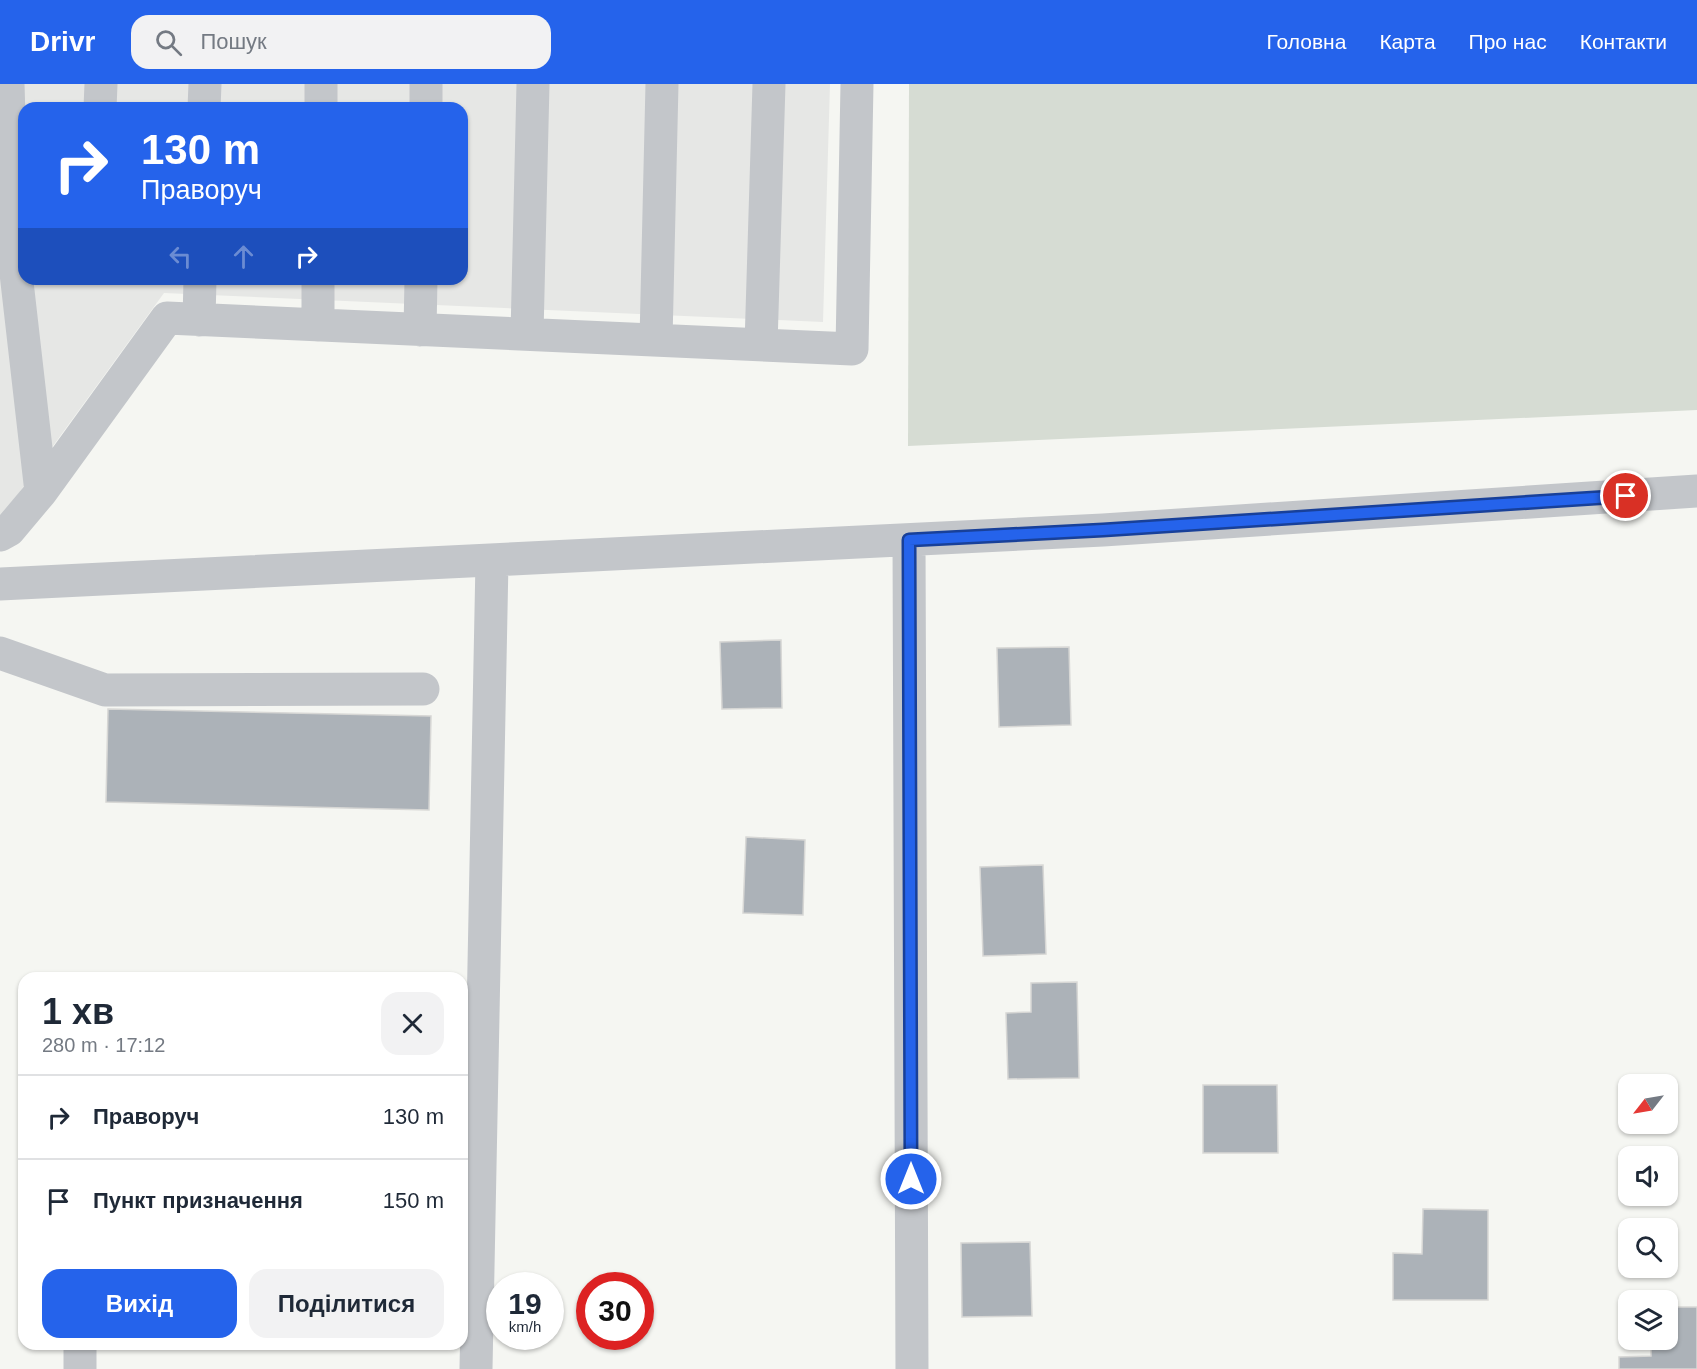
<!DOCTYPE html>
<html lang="uk">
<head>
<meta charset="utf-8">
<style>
  body { margin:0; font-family:Helvetica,sans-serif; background:#f2f2f3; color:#1f2937; height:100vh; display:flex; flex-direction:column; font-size:22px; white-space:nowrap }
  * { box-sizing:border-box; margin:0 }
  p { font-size:20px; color:#747a83 }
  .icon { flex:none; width:33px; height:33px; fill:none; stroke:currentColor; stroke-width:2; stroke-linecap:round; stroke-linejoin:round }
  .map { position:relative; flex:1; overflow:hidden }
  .details { position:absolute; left:18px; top:888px; width:450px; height:378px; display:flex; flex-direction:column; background:#fff; border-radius:18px; box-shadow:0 2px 4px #0004 }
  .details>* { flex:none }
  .hud { position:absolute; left:18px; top:18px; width:450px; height:183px; border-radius:18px; box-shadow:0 2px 4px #0004; background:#2563eb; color:#fff; overflow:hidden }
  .needle { width:39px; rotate:239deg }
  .tools { position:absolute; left:1618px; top:990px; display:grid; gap:12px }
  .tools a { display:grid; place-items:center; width:60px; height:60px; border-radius:12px; background:#fff; box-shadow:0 2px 4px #0004; font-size:30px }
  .speed { position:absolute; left:486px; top:1188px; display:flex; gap:12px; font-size:30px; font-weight:700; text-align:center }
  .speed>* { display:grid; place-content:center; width:78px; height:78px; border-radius:50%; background:#fff; box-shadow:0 2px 4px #0004; line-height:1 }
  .speed small { font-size:15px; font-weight:400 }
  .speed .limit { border:9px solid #d22; background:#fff; color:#111 }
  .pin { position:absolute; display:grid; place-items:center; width:51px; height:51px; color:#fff; margin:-26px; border:3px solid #fff; border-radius:50%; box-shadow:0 2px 6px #0007 }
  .me { position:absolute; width:66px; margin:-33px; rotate:0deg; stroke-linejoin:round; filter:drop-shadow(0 0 4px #0008) }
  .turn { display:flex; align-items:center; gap:21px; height:126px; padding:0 24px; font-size:27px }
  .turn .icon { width:78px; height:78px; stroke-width:2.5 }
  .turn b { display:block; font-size:42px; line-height:51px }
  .lanes { display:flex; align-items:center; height:57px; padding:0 24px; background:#0003; justify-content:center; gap:30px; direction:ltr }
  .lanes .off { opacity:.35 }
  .round { display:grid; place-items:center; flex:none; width:63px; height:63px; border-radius:18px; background:#f2f2f3 }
  .headline { display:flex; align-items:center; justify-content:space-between; height:102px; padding:0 24px }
  h1 { font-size:36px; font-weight:700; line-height:45px }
  .action { display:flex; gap:12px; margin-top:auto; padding:12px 24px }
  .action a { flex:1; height:69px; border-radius:18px; background:#2563eb; color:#fff; font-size:24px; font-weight:700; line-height:69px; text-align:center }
  .action a+a { background:#f2f2f3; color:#1f2937 }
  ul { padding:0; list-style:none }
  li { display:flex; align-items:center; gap:18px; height:84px; padding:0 24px; border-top:2px solid #e0e1e3 }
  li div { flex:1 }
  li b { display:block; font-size:22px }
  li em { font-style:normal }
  header { display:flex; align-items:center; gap:36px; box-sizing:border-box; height:84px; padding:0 30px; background:#2563eb; color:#fff }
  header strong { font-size:28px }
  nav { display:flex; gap:33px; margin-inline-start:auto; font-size:21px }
  .search { width:420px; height:54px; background:#f2f2f3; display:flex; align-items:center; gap:15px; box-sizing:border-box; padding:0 21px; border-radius:18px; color:#747a83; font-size:22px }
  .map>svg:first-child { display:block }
  .built { fill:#e6e7e5; fill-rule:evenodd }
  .green { fill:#d6dcd3 }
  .building { fill:#acb2b8; stroke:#d7d7d5; stroke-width:1.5 }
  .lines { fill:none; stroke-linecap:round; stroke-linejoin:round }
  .minor { stroke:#c3c6ca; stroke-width:33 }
  .route-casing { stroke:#184099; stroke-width:15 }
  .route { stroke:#2563eb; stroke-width:10 }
</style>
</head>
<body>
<header>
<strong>Drivr</strong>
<div class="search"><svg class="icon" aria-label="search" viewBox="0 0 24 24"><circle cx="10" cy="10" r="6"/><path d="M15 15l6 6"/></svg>Пошук</div>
<nav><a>Головна</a><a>Карта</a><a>Про нас</a><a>Контакти</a></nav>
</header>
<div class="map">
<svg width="1697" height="1285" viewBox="0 0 1697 1285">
  <rect width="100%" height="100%" fill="#f5f6f2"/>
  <path class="built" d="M0,0H830L823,238L164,209L0,435ZM24,24H462V195H24Z"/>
  <path class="green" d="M909,0H1697V326L908,362Z"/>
  <path class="building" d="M781,556L782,624L722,625L720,558Z
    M1069,563L1071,641L999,643L997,564Z
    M108,625L431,632L429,726L106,718Z
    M746,753L805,756L803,831L743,829Z
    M1043,781L1046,870L983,872L980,783Z
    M1077,898L1079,994L1008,995L1006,929L1031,928V899Z
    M1203,1001H1277L1278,1069H1203Z
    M1423,1125L1488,1126V1216H1393V1169L1422,1170Z
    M1030,1158L1032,1232L962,1233L961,1159Z
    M1668,1223H1697V1285H1619V1273L1651,1272V1256H1668Z"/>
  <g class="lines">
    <path class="minor" d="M100,24L101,0
      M204,24L205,0
      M321,24V0
      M426,24V0
      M199,236L200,195
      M318,241V195
      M420,246L421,195
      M527,250L533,0
      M656,256L662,0
      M761,261L769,0
      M41,408L167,234L852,265L857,0
      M0,451L9,446L41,408L13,163L8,0
      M909,456L912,1285
      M0,500L1103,446L1697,407
      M0,569L105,606L423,605
      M80,1260V1285
      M476,1285L492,477"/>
  </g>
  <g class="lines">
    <g class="route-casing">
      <path id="route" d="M911,1095L909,456L1103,446L1626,412"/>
    </g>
    <use href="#route" class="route"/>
  </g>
</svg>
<div class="tools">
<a><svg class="needle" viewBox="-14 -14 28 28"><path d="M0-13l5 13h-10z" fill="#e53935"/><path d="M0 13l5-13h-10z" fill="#747a83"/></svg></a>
<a><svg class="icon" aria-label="sound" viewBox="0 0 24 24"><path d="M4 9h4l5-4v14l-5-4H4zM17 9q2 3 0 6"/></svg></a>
<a><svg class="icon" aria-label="search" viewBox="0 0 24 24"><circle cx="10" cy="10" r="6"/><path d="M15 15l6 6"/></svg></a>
<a><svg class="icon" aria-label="layers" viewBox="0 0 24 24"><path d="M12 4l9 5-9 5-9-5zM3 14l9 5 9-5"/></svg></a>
</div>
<div class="speed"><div>19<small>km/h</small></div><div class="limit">30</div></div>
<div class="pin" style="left:1626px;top:412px;background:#d93025"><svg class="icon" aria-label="arrive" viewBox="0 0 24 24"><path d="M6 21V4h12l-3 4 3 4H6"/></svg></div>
<svg class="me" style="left:911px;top:1095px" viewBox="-20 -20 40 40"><circle r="17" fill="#2563eb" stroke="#fff" stroke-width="3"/><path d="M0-11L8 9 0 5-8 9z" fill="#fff"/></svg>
<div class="hud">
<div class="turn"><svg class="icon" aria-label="right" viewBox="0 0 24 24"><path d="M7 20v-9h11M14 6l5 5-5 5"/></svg><div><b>130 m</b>Праворуч</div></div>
<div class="lanes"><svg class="icon off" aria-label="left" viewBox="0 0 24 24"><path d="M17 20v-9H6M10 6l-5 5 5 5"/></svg><svg class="icon off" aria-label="ahead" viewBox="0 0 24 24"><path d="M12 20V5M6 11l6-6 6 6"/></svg><svg class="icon" aria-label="right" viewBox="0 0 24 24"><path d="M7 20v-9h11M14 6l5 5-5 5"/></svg></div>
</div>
<section class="details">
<div class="headline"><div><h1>1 хв</h1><p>280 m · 17:12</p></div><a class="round"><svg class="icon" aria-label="close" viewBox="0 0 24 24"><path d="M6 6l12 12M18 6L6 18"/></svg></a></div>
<ul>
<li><svg class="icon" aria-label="right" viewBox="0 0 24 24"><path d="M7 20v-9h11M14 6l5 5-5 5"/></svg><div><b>Праворуч</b></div><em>130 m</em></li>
<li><svg class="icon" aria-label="arrive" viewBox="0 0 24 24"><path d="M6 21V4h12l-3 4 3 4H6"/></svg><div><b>Пункт призначення</b></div><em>150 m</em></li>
</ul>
<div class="action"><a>Вихід</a><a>Поділитися</a></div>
</section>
</div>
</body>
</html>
